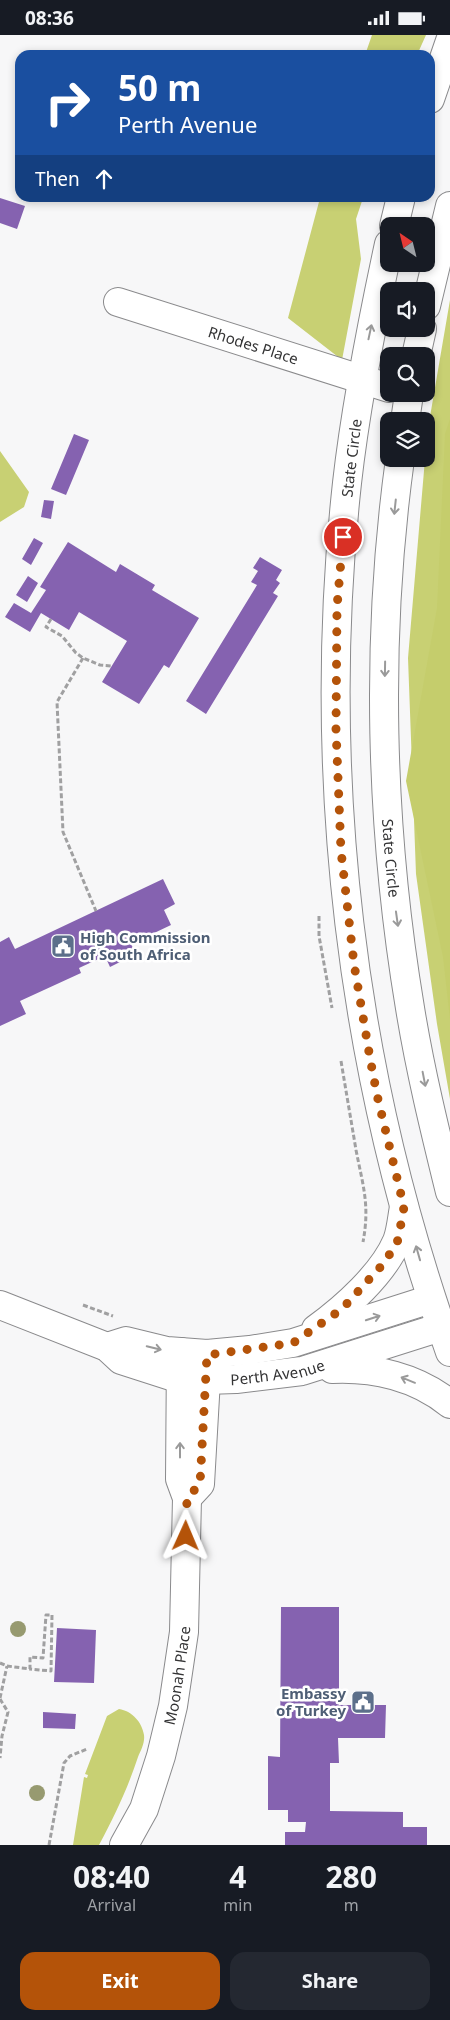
<!DOCTYPE html>
<html lang="en">
<head>
<meta charset="utf-8">
<style>
  body { margin:0; font-family:"Noto Sans",sans-serif; background:#242831; color:#f1f3f6; height:100vh; display:flex; flex-direction:column; font-size:19px; white-space:nowrap }
  * { box-sizing:border-box; margin:0 }
  p { font-size:16px; color:#9ea1a6 }
  .icon { flex:none; width:28px; height:28px; fill:none; stroke:currentColor; stroke-width:2; stroke-linecap:round; stroke-linejoin:round }
  .map { position:relative; height:1810px; overflow:hidden }
  .sheet { display:flex; flex-direction:column; background:#171b24; flex:1 }
  .sheet>* { flex:none }
  .hud { position:absolute; left:15px; top:15px; width:420px; height:152px; border-radius:15px; box-shadow:0 2px 8px #0003; background:#1a4fa0; color:#fff; overflow:hidden }
  .needle { width:32px; rotate:325deg }
  .tools { position:absolute; left:380px; top:182px; display:grid; gap:10px }
  .tools a { display:grid; place-items:center; width:55px; height:55px; border-radius:10px; background:#171b24; box-shadow:0 2px 8px #0003; font-size:25px }
  .pin { position:absolute; display:grid; place-items:center; width:42px; height:42px; color:#fff; margin:-21px; border:2px solid #fff; border-radius:50%; box-shadow:0 1px 5px #0007 }
  .me { position:absolute; width:55px; margin:-28px; rotate:1deg; stroke-linejoin:round; filter:drop-shadow(0 0 4px #0008) }
  .turn { display:flex; align-items:center; gap:18px; height:105px; padding:0 20px; font-size:22px }
  .turn .icon { width:65px; height:65px; stroke-width:2.5 }
  .turn b { display:block; font-size:35px; line-height:42px }
  .then { display:flex; align-items:center; height:48px; padding:0 20px; background:#0003; gap:10px; font-size:19px }
  .eta { display:flex; justify-content:space-evenly; align-items:center; height:85px; text-align:center }
  .eta b { font-size:30px; font-weight:700; line-height:35px }
  .primary-button { display:flex; gap:10px; margin-top:auto; padding:10px 20px }
  .primary-button a { flex:1; height:58px; border-radius:15px; background:#b45309; color:#fff; font-size:20px; font-weight:700; line-height:58px; text-align:center }
  .primary-button a+a { background:#242831; color:#f1f3f6 }
  .status { display:flex; justify-content:space-between; align-items:center; height:35px; padding:0 25px; background:#171b24; direction:ltr }
  .status svg { height:14px; fill:currentColor }
  .map>svg:first-child { display:block }
  .green { fill:#c8d073 }
  .forest { fill:#c5cd6c }
  .building { fill:#8562b0 }
  .lines { fill:none; stroke-linecap:round; stroke-linejoin:round }
  .minor-casing { stroke:#8a8a8c; stroke-width:30 }
  .major-casing { stroke:#8a8a8c; stroke-width:30 }
  .path { stroke:#a0a0a1; stroke-width:3; stroke-dasharray:5 2.5; stroke-linecap:butt }
  .minor { stroke:#fff; stroke-width:28 }
  .major { stroke:#fff; stroke-width:28 }
  .tree { fill:#979a70 }
  .oneway { stroke:#9a9a9a }
  .route { stroke:#b45309; stroke-width:9; stroke-dasharray:0 16.2 }
  .labels { text-anchor:middle; dominant-baseline:central; stroke-width:5; stroke-linejoin:round; paint-order:stroke }
  .street-label { font-size:15px; fill:#343435; stroke:#fff }
  .service-label { font-size:15px; font-weight:bold; fill:#4e5e75; stroke:#fff; text-anchor:start }
</style>
</head>
<body>
<div class="status"><b>08:36</b><svg viewBox="0 0 49 12"><path d="M0 12V9h3v3zM5 12V6h3v6zM10 12V3h3v9zM15 12V0h3v12zM26 1h20v11H26zM47 4h2v5h-2z"/></svg></div>
<div class="map">
<svg width="450" height="1810" viewBox="0 0 450 1810">
  <rect width="100%" height="100%" fill="#f7f7f8"/>
  <path class="green" d="M372,0H426L417,20H365Z
    M320,163H363L356,184L361,224L342,325L288,283Z
    M450,265V1064L437,989L416,839L408,623L425,424H426V405Z
    M0,416L29,457L24,472L0,487Z
    M119,1674C132,1676 142,1687 144,1700C145,1708 141,1715 138,1722C127,1755 115,1780 99,1810H73L84,1742L87,1743L88,1740L85,1739L107,1681Z"/>
  <path class="forest" d="M450,384V984L443,922L406,746L437,573L445,399Z"/>
  <path class="building" d="M0,163L25,171L17,194L0,188Z
    M74,399L89,405L66,460L51,454Z
    M44,465L54,466L51,484L41,482Z
    M34,503L43,508L31,530L22,524Z
    M68,507L116,537L120,529L155,550L152,555L199,583L169,633L164,630L139,669L102,647L127,606L79,577L69,595L41,578L30,597L5,582L14,568L31,578L46,555L40,552Z
    M260,522L282,535L276,545L280,548L273,558L278,561L206,679L186,666L257,550L251,547L258,536L253,533Z
    M28,541L38,548L27,567L16,560Z
    M163,844L175,869L164,875L171,890L131,909L136,919L110,932L105,921L79,933L81,938L20,966L26,979L0,991V907L9,902L15,914Z
    M281,1572H339V1670H386L385,1703H338L339,1728H330V1776L403,1777V1792H427V1810H285V1797H305L306,1787H288V1775H268V1721L280,1722Z
    M57,1593L96,1595L94,1648L54,1647Z
    M43,1677L76,1679L75,1694L43,1693Z"/>
  <g class="lines">
    <g class="minor-casing">
      <g id="minor">
        <path id="s1" d="M118,267L389,353"/>
        <path id="s2" d="M0,1270L107,1312L121,1325L180,1344L206,1345L236,1344L302,1336L441,1292"/>
        <path d="M316,1294C345,1273 383,1239 397,1206C401,1196 402,1182 404,1172"/>
        <path d="M107,1312L126,1306L167,1316L207,1319L250,1315L293,1308L431,1264"/>
        <path d="M332,1334C374,1332 417,1342 450,1369"/>
        <path d="M187,1463L200,1449L207,1327"/>
        <path id="s3" d="M124,1810L144,1774L161,1721L173,1671L184,1597L187,1463L180,1444L181,1317"/>
      </g>
    </g>
    <g class="major-casing">
      <g id="major">
        <path d="M430,64L450,6"/>
        <path d="M394,191L401,162"/>
        <path d="M389,209C372,288 356,368 347,448C315,741 351,1040 450,1317"/>
        <path d="M426,271L450,171"/>
        <path d="M416,321L422,294"/>
        <path d="M405,386L409,359"/>
        <path id="s4" d="M400,424C375,605 380,793 410,973C420,1035 435,1096 450,1157"/>
      </g>
    </g>
    <path class="path" d="M51,584L46,592L62,601L76,618L83,623L100,630L112,631
      M83,623L57,667L63,797L96,876
      M319,881V901L332,973
      M341,1026C346,1056 351,1085 356,1115C363,1151 370,1170 363,1207
      M83,1270L113,1281
      M0,1628L7,1631L30,1634V1622L43,1623L46,1580H52L51,1636L30,1634
      M0,1663L7,1631
      M0,1664L8,1677L2,1701L0,1723
      M49,1810L64,1728L70,1721L87,1714"/>
    <use href="#minor" class="minor"/>
    <use href="#major" class="major"/>
  </g>
  <g class="tree">
    <circle cx="18" cy="1594" r="8"/>
    <circle cx="37" cy="1758" r="8"/>
  </g>
  <defs><path id="oneway-shaft" d="M-6 0H5M1.5-3L5.5 0L1.5 3" fill="none" stroke-width="1.6" stroke-linecap="round" stroke-linejoin="round" transform="scale(1.25)"/></defs>
  <g class="oneway">
    <use href="#oneway-shaft" transform="translate(370 297) rotate(-78)"/>
    <use href="#oneway-shaft" transform="translate(395 472) rotate(96)"/>
    <use href="#oneway-shaft" transform="translate(385 634) rotate(91)"/>
    <use href="#oneway-shaft" transform="translate(397 884) rotate(82)"/>
    <use href="#oneway-shaft" transform="translate(424 1044) rotate(79)"/>
    <use href="#oneway-shaft" transform="translate(418 1218) rotate(-106)"/>
    <use href="#oneway-shaft" transform="translate(373 1283) rotate(-18)"/>
    <use href="#oneway-shaft" transform="translate(154 1313) rotate(14)"/>
    <use href="#oneway-shaft" transform="translate(408 1345) rotate(-158)"/>
    <use href="#oneway-shaft" transform="translate(180 1415) rotate(-90)"/>
  </g>
  <g class="lines">
    <path class="route" d="M186,1501L187,1463L200,1449L207,1320L293,1308L342,1274L385,1227L398,1205L404,1172L377,1060L370,1023L354,929L341,816L336,694L337,572L343,502"/>
  </g>
  <defs>
    <g id="civic-square" transform="scale(1.25)"><rect x="-9" y="-9" width="18" height="18" rx="4" fill="#5c6f8a" stroke="#fff"/><path d="M-.6-6.5H3V-4.5H.6V-3L4-1V1h2V6H-6V1h2V-1L-.6-3ZM-1.2 2.5V6h2.4V2.5Z" fill="#fff"/></g>
  </defs>
  <g fill-rule="evenodd">
    <use href="#civic-square" x="63" y="911"/>
    <use href="#civic-square" x="363" y="1667"/>
  </g>
  <g class="labels">
    <g class="street-label">
      <text stroke="none"><textPath href="#s1" startOffset="142">Rhodes Place</textPath></text>
      <text transform="translate(351 423) rotate(-83)">State Circle</text>
      <text stroke="none"><textPath href="#s4" startOffset="400">State Circle</textPath></text>
      <text stroke="none"><textPath href="#s2" startOffset="294">Perth Avenue</textPath></text>
      <text stroke="none"><textPath href="#s3" startOffset="179">Moonah Place</textPath></text>
    </g>
    <g class="service-label">
      <text x="80" y="902">High Commission<tspan x="80" dy="17">of South Africa</tspan></text>
      <text x="346" y="1658" text-anchor="end">Embassy<tspan x="346" dy="17">of Turkey</tspan></text>
    </g>
  </g>
</svg>
<div class="tools">
<a><svg class="needle" viewBox="-14 -14 28 28"><path d="M0-13l5 13h-10z" fill="#e53935"/><path d="M0 13l5-13h-10z" fill="#9ea1a6"/></svg></a>
<a><svg class="icon" aria-label="sound" viewBox="0 0 24 24"><path d="M4 9h4l5-4v14l-5-4H4zM17 9q2 3 0 6"/></svg></a>
<a><svg class="icon" aria-label="search" viewBox="0 0 24 24"><circle cx="10" cy="10" r="6"/><path d="M15 15l6 6"/></svg></a>
<a><svg class="icon" aria-label="layers" viewBox="0 0 24 24"><path d="M12 4l9 5-9 5-9-5zM3 14l9 5 9-5"/></svg></a>
</div>
<div class="pin" style="left:343px;top:502px;background:#d93025"><svg class="icon" aria-label="arrive" viewBox="0 0 24 24"><path d="M6 21V4h12l-3 4 3 4H6"/></svg></div>
<svg class="me" style="left:186px;top:1501px" viewBox="-20 -20 40 40"><path d="M0-17L14 15 0 8-14 15z" fill="#b45309" stroke="#fff" stroke-width="4"/></svg>
<div class="hud">
<div class="turn"><svg class="icon" aria-label="right" viewBox="0 0 24 24"><path d="M7 20v-9h11M14 6l5 5-5 5"/></svg><div><b>50 m</b>Perth Avenue</div></div>
<div class="then">Then<svg class="icon" aria-label="ahead" viewBox="0 0 24 24"><path d="M12 20V5M6 11l6-6 6 6"/></svg></div>
</div>
</div>
<section class="sheet">
<div class="eta">
<div><b>08:40</b><p>Arrival</p></div>
<div><b>4</b><p>min</p></div>
<div><b>280</b><p>m</p></div>
</div>
<div class="primary-button"><a>Exit</a><a>Share</a></div>
</section>
</body>
</html>
